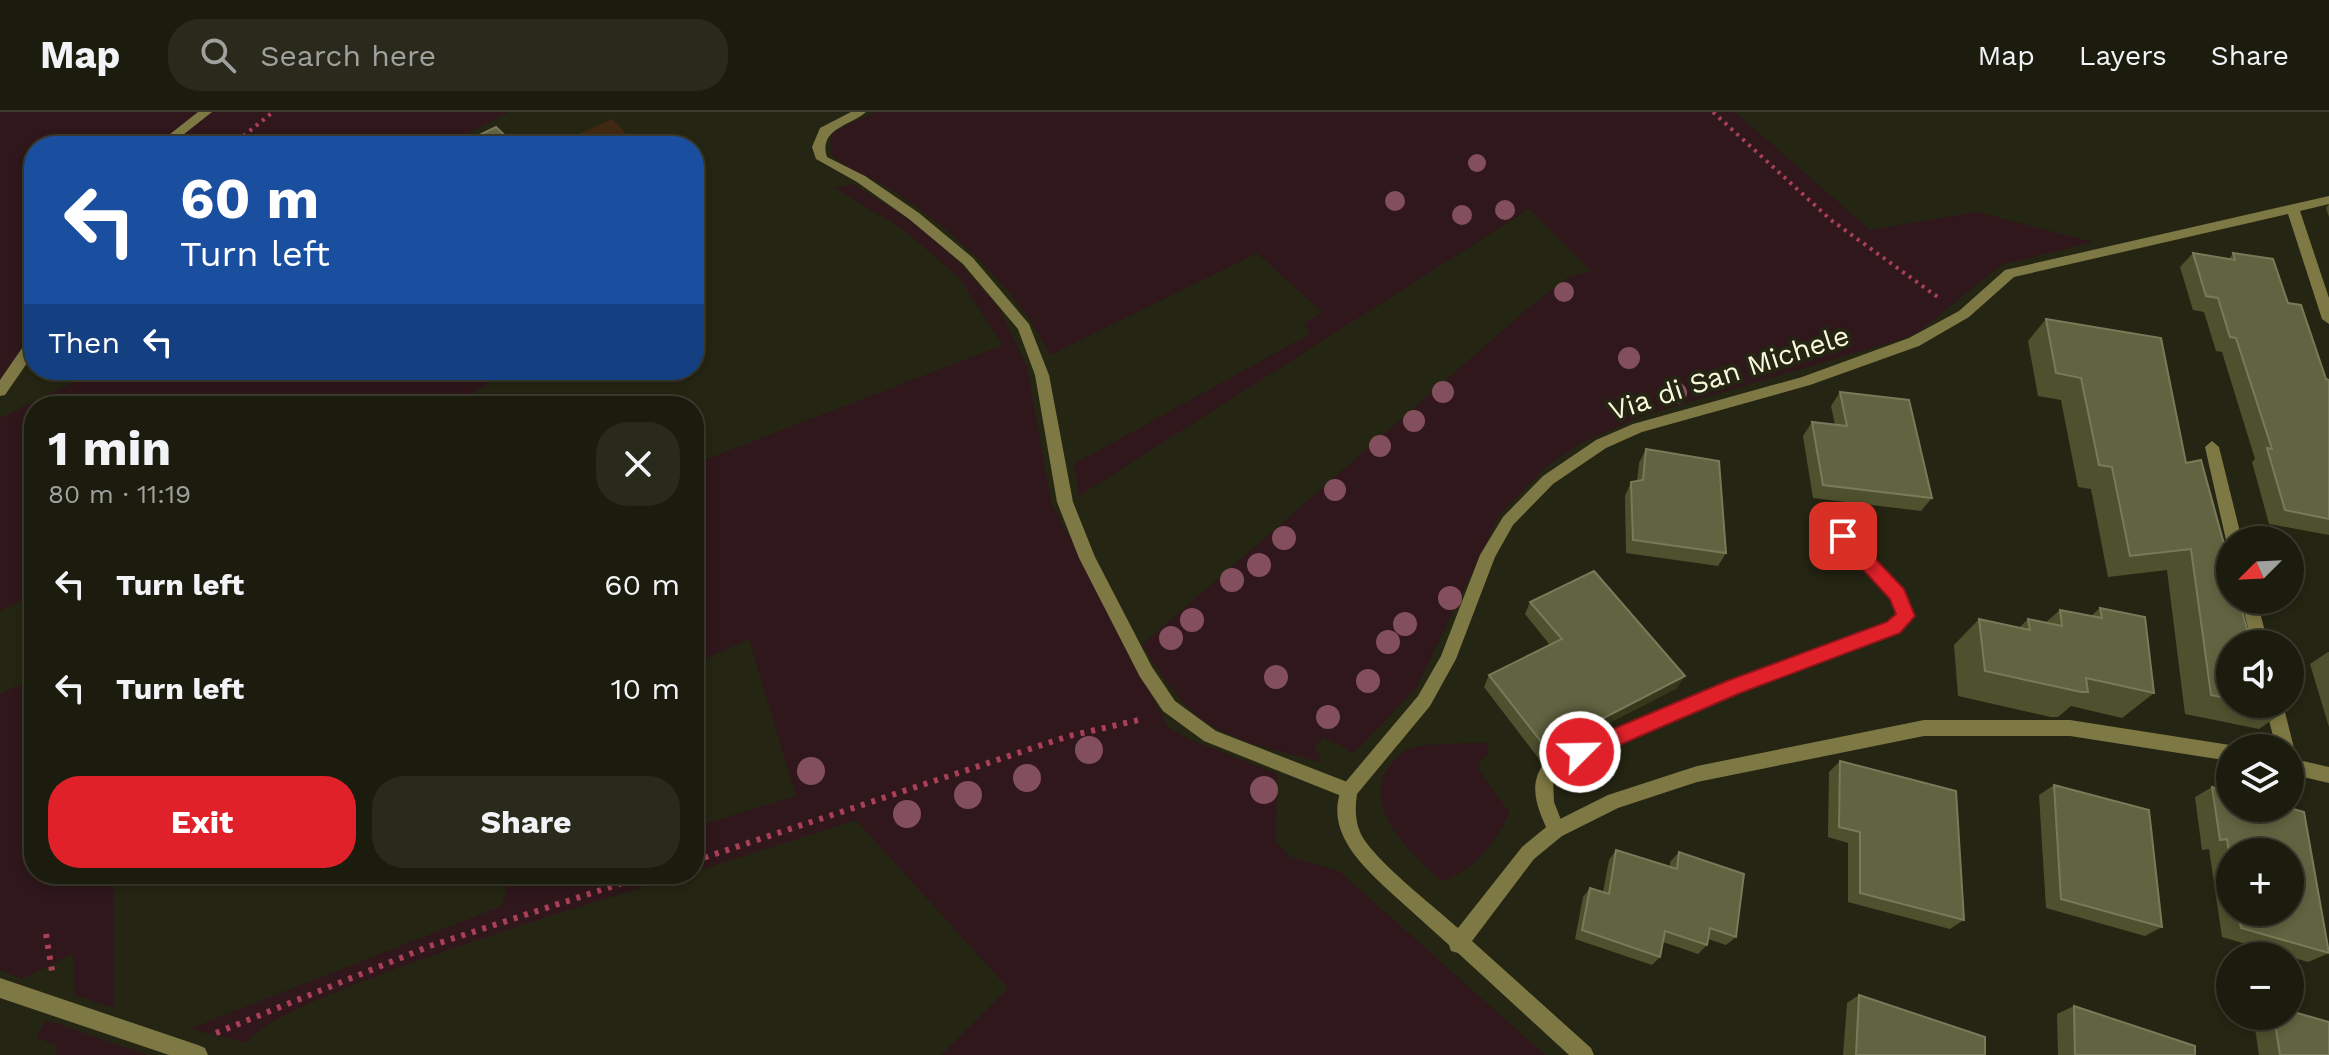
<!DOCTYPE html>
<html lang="en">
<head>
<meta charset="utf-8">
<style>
  body { margin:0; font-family:"Work Sans",sans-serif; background:#29291c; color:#f1f3f6; height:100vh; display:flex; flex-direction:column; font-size:30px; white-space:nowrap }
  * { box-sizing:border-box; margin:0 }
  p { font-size:26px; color:#a0a19e }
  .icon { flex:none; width:44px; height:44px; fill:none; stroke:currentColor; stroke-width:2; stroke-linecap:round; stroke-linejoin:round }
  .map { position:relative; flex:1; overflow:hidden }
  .panel { position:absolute; left:24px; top:284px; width:680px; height:488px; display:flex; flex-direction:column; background:#1c1c0e; border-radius:32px; box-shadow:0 4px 12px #0003,0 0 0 2px #3a3a2e }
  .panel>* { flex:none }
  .guide { position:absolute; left:24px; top:24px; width:680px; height:244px; border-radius:32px; box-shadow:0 4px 12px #0003,0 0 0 2px #3a3a2e; background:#1a4fa0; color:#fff; overflow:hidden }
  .needle { width:52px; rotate:246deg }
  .fabs { position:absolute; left:2216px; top:414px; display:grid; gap:16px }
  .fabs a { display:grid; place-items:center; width:88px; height:88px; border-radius:50%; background:#1c1c0e; box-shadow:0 4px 12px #0003,0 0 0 2px #3a3a2e; font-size:40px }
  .pin { position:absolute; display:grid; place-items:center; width:68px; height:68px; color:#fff; margin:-34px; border-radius:16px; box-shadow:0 4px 12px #0006 }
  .me { position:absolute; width:88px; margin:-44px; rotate:67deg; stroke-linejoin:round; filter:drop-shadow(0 0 6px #0008) }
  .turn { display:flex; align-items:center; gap:28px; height:168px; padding:0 24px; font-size:36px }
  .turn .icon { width:104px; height:104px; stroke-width:2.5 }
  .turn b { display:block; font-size:56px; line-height:68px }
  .then { display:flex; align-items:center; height:76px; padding:0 24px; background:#0003; gap:16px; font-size:30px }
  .round { display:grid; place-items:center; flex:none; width:84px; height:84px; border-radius:32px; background:#29291c }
  .summary { display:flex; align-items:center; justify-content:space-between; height:136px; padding:0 24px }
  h1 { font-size:48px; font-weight:700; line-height:60px }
  .primary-button { display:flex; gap:16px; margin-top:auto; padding:16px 24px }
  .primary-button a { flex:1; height:92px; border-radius:32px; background:#e1212a; color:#fff; font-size:32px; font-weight:700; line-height:92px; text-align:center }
  .primary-button a+a { background:#29291c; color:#f1f3f6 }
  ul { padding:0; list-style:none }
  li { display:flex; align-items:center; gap:24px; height:104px; padding:0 24px }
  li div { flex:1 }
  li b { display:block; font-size:30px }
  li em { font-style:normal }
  header { display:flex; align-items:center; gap:48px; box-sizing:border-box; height:112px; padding:0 40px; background:#1c1c0e; border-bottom:2px solid #3a3a2e }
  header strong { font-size:38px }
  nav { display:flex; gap:44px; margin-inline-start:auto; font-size:28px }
  .search { width:560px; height:72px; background:#29291c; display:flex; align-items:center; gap:20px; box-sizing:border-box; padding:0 28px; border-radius:32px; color:#a0a19e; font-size:30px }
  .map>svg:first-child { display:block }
  .green { fill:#2f171b }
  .water { fill:#402812 }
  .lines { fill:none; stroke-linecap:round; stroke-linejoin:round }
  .path-far1 { stroke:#aa4056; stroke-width:4; stroke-dasharray:3 5; stroke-linecap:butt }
  .path { stroke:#aa4056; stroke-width:6; stroke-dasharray:4 7; stroke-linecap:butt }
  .service { fill:#7e7844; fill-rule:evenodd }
  .minor { fill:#7e7844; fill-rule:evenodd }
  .tree { fill:#844f5c }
  .wall { fill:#4f512e; fill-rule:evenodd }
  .shaded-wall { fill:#36381b }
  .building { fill:#616341; stroke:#797a59; stroke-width:2 }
  .route { fill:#e1212a; stroke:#92151b; stroke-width:2 }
  .labels { text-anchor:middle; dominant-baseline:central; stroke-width:8; stroke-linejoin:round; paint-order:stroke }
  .street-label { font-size:28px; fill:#faf9dc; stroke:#252513 }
</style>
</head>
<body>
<header>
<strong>Map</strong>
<div class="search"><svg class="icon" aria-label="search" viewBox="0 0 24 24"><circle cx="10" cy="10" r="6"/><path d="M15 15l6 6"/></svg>Search here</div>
<nav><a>Map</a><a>Layers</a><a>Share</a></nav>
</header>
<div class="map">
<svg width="2329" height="943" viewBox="0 0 2329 943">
  <rect width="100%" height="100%" fill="#252513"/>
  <path class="green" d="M0,0H509L443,34H34V217L0,272Z
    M877,0H1735L1870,118L1977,100L2093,130L2001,153L1918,220L1899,228L1642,304L1581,331L1547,354L1499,403L1417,575L1354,641L1324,625L1315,634L1322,651C1279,638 1224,630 1191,598C1171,580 1157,555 1142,533L1525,199L1570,164L1591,159L1529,97L1079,384L1074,352L1310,222L1304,212L1322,200L1257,141L1050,243C1018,177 955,120 895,80C876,67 846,57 832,43L830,21Z
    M853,72L926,118L964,156L1000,198L1027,255L1051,390L1168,615L1191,628L1277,662L1276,730L1290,745L1339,759L1545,943H941L1008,876L856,708L694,760V715L796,684L749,527L694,552V352L1003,233L958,164L901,116L834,76Z
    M99,258H483L487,272L453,294H34V482L0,499V306Z
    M34,567V762H113V896L75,883L73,842L22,867L0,858V582Z
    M1486,631L1490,641L1480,649L1478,657L1510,701C1493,731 1476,759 1441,769C1413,743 1361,697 1388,656C1394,647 1402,639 1411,636C1435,630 1462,632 1486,631Z
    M510,762L528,765L686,762C623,781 265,888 247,931L189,917L502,794Z
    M46,908L148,943H56V933L36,926Z"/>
  <path class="water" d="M612,7L629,25L610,34H552Z"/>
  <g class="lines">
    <path class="path-far1" d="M1713,0L1831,108L1939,186
      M231,34L273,0"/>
    <path class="path" d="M694,749L1069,624L1143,607
      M46,822L52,859
      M216,921L430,834L650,762"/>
    <path class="service" d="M851,0H866C850,14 818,17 827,45L865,64L919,101L973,146L1029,212L1049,263L1073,390L1095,445L1152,555L1175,589L1216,619L1355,673L1358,679L1355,685L1349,687L1204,629L1163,599L1140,565L1079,446L1057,390L1035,263L1018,217L963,152L909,107L857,70L816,47L812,35L820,16Z
      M2212,329L2219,335L2242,428H2230V433L2226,428L2205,335Z
      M1825,399L1830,401L1903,478L1914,504L1899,520L1740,580L1561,657L1553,666L1554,690L1565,718L1562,724L1556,726L1550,724C1537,695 1525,671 1549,645L1728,570L1887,510L1897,502L1891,487L1820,409L1817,405L1820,401Z
      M2241,488H2257L2268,532H2252Z
      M2265,592H2283L2294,636L2291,642L2290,636H2276Z"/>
    <path class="minor" d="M198,0H212L169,34H155Z
      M2329,84V92L2300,99L2329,186V212L2322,207L2288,102L2014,165L1969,205L1919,234L1810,273L1642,320L1606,336L1553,372L1513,413L1495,445L1456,547L1430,594L1357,682C1355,695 1355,708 1360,720C1371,746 1435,795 1458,816L1522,735L1550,712L1608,683L1697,654L1924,608H2070L2230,633L2236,636H2230V649L2070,624H1924L1697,670L1618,696L1562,724L1534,747L1472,829L1591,936L1594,943H1569L1458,841L1451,839L1449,833C1432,818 1415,802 1398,787C1367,758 1321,721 1343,673L1418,584L1441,544L1480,443L1503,405L1543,364L1596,328L1633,312L1802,265L1909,226L1959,199L2005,158Z
      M34,225V241L5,283L0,284V268L29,226Z
      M2290,646L2329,655V671L2290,662Z
      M0,866L198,933L205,936L208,943H169L0,886Z"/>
  </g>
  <g class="tree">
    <circle cx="1477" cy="51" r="9"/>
    <circle cx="1395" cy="89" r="10"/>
    <circle cx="1505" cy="98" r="10"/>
    <circle cx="1462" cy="103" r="10"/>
    <circle cx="1564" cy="180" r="10"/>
    <circle cx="1629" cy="246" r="11"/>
    <circle cx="1443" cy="280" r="11"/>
    <circle cx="1676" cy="281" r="11"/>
    <circle cx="1414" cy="309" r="11"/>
    <circle cx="1380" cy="334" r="11"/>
    <circle cx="1335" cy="378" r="11"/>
    <circle cx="1284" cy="426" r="12"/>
    <circle cx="1259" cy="453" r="12"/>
    <circle cx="1232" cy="468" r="12"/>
    <circle cx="1450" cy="486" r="12"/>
    <circle cx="1192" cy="508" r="12"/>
    <circle cx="1405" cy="512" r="12"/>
    <circle cx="1171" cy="526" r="12"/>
    <circle cx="1388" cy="530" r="12"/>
    <circle cx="1276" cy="565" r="12"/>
    <circle cx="1368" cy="569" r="12"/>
    <circle cx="1328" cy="605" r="12"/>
    <circle cx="1089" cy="638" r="14"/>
    <circle cx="811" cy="659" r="14"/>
    <circle cx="1027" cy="666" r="14"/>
    <circle cx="1264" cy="678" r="14"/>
    <circle cx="968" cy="683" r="14"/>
    <circle cx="907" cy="702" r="14"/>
  </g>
  <path class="wall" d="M2329,92V105L2326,96Z
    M2193,141L2229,147L2233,141L2288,191L2326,267L2329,268V423L2269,412L2252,350L2255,347L2222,240L2216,239L2204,200L2193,198L2180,155Z
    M2046,207L2186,351L2230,532V592H2286L2287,598L2259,617L2185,602L2167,458L2108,465L2091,377L2078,375L2061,288L2038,284L2028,229Z
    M1840,280L1932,386L1921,399L1813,386L1803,324L1812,310L1835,313L1831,294Z
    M1646,337L1726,441L1718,454L1626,441L1625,384L1631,370L1637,369L1639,351Z
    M1530,490L1677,576L1539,647L1484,575L1489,563L1550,533L1525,502Z
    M2100,496L2154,581L2122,606L2071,594L2058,605H2051L1958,584L1954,533L1979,507L2019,516L2028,507L2045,511L2060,498L2091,504Z
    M2328,540H2329V615L2310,552Z
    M1840,649L1964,808L1950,817L1848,790V731L1828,725L1829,660Z
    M2054,673L2162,815L2145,824L2046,796L2039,683Z
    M2212,675L2329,841L2308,850L2222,825L2209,737L2202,738L2195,685ZM2230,740L2290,800H2230Z
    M1616,738L1670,754V750L1679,740L1736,825L1726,833L1708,827L1707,833L1698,842L1663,830L1660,845L1652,853L1575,827L1583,785L1590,776L1603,780L1609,748Z
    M1859,883L1985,943H1843L1847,891Z
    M2074,894L2195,943H2058L2057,902Z
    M2253,904H2290L2329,943H2259Z"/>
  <path class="shaded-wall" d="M1685,564L1677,576L1539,647L1546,636Z"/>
  <path class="building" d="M496,15L516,34H430L452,24L461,32Z
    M2193,141L2235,148L2233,141L2273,147L2288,191L2301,193L2326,267L2329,268V407L2285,398L2267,336L2272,337L2236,226L2230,225L2218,186L2206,184Z
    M2046,207L2161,226L2186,351L2201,348L2230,454V488H2239L2247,517L2269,522L2272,532H2230V587L2211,583L2191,437L2130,444L2112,355L2099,353L2081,266L2056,261Z
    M1840,280L1909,288L1932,386L1823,373L1812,310L1847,314Z
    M1646,337L1719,349L1726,441L1633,428L1631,370L1643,368Z
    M1594,459L1685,564L1546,636L1489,563L1562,527L1530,490Z
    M2100,496L2145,505L2154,581L2086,566L2088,580H2081L1985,559L1979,507L2030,518L2028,507L2062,514L2060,498L2102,506Z
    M2256,592H2286L2287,598Z
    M1840,649L1956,679L1964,808L1860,781V720L1839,715Z
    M2054,673L2149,698L2162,815L2061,787Z
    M2212,675L2230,680V696H2290L2304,700L2329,841L2241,816L2238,800H2290V740H2230V748L2227,727L2220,728Z
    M1616,738L1677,757L1679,740L1744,762L1736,825L1710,816L1707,833L1665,819L1660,845L1582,818L1590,776L1609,782Z
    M1859,883L1985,925V943H1856Z
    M2074,894L2195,934V943H2075Z
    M2290,899L2329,910V943H2280L2274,904H2290Z"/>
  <path class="route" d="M1843,417L1849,419L1904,477L1915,504L1900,521L1740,581L1587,647H1573L1570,640L1573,634L1727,569L1887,510L1896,502L1890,487L1837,429L1834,424Z"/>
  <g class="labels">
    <g class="street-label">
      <text transform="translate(1729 261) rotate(-18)">Via di San Michele</text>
    </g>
  </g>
</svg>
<div class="fabs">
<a><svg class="needle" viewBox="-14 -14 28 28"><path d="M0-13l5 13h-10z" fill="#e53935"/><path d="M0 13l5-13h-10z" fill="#a0a19e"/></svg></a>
<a><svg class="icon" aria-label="sound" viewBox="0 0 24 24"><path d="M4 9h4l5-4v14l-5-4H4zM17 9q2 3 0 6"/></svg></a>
<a><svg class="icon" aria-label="layers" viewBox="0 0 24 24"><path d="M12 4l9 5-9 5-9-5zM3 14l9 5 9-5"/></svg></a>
<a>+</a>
<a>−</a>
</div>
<div class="pin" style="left:1843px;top:424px;background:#d93025"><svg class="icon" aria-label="arrive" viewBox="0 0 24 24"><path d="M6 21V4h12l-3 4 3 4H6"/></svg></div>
<svg class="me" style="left:1580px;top:640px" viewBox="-20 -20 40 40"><circle r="17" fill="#e1212a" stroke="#fff" stroke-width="3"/><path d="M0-11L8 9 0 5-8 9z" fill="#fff"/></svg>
<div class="guide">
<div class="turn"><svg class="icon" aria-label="left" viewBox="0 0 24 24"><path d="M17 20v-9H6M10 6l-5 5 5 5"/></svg><div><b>60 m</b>Turn left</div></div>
<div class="then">Then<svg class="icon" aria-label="left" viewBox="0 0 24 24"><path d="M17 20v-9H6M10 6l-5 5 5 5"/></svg></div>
</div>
<section class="panel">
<div class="summary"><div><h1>1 min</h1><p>80 m · 11:19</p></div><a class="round"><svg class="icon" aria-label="close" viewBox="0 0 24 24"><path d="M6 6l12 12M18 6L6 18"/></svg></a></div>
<ul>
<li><svg class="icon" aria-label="left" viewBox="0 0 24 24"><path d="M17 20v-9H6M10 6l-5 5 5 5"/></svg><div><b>Turn left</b></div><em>60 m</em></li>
<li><svg class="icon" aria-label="left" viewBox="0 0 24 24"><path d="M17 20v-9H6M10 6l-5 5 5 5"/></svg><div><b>Turn left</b></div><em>10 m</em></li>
</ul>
<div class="primary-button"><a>Exit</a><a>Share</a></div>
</section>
</div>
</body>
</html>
